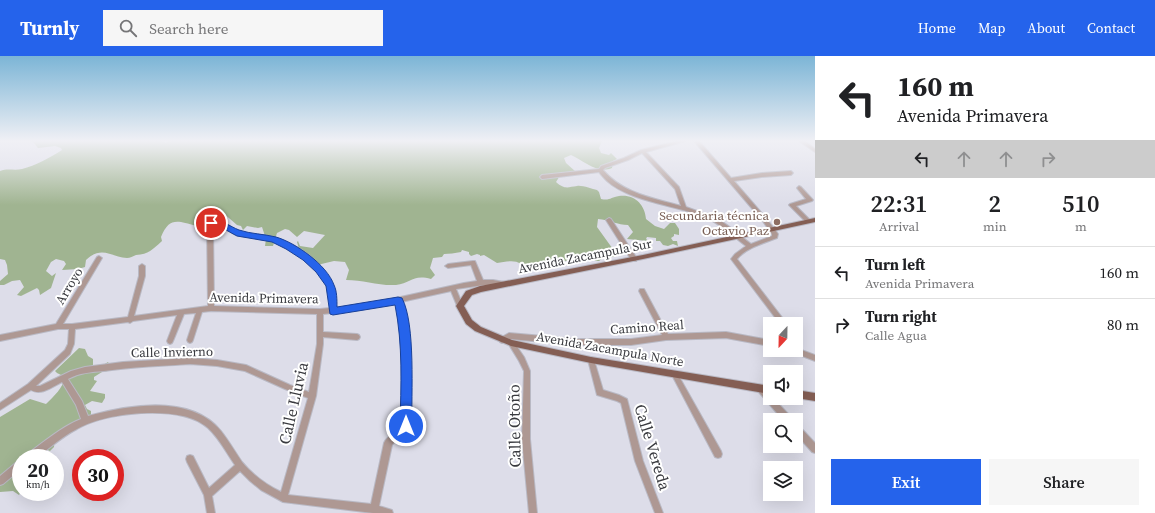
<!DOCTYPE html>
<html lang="en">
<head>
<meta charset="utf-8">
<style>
  body { margin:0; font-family:"Source Serif 4",serif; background:#f6f6f6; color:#202124; height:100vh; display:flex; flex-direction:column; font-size:15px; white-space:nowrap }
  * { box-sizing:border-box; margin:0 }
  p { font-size:13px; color:#757577 }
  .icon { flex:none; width:22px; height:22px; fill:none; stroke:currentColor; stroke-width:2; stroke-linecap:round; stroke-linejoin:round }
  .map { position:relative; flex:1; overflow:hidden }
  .details { display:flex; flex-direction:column; background:#fff; width:340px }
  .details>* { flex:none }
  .guide { background:#fff; color:#202124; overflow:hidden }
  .needle { width:26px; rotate:202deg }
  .controls { position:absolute; left:763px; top:261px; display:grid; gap:8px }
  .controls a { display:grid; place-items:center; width:40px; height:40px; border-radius:0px; background:#fff; box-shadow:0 4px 16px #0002; font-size:20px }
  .speed { position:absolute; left:12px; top:393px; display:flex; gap:8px; font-size:20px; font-weight:700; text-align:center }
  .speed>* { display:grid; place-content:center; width:52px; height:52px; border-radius:50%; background:#fff; box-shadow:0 4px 16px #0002; line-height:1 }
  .speed small { font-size:10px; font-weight:400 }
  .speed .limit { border:6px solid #d22; background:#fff; color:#111 }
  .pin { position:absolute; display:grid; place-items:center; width:34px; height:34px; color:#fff; margin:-17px; border:2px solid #fff; border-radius:50%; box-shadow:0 1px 4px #0007 }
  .me { position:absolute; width:44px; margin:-22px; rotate:0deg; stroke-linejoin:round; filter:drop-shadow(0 0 3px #0008) }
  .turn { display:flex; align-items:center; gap:14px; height:84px; padding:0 16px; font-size:18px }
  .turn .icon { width:52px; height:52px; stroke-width:2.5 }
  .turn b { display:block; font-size:28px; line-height:34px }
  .lanes { display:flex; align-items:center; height:38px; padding:0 16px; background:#0003; justify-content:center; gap:20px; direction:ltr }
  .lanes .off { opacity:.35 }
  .eta { display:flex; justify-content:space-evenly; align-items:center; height:68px; text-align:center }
  .eta b { font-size:24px; font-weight:600; line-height:28px }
  .cta { display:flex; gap:8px; margin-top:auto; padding:8px 16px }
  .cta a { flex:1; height:46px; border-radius:0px; background:#2563eb; color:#fff; font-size:16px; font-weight:600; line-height:46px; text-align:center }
  .cta a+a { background:#f6f6f6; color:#202124 }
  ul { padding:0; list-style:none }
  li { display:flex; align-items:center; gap:12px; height:52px; padding:0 16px; border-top:1px solid #e0e0e0 }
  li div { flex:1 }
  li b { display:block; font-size:15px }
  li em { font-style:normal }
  header { display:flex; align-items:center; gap:24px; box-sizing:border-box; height:56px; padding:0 20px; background:#2563eb; color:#fff }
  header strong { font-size:19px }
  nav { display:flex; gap:22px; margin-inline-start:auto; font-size:14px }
  .search { width:280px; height:36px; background:#f6f6f6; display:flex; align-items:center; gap:10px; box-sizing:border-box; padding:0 14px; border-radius:0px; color:#757577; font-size:15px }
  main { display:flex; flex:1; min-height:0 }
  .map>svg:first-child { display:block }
  .green { fill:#a0b491 }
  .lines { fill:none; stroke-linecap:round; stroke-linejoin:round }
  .minor-casing { stroke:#b9b9c4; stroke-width:2 }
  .major-casing { stroke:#b9b9c4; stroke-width:2 }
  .minor { fill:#ae9893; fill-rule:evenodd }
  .major { fill:#845e54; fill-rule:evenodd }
  .route { fill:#2563eb; stroke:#184099 }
  .education-dot { fill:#8d6e63; stroke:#fff; stroke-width:1.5 }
  .labels { text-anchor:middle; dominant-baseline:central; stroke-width:4; stroke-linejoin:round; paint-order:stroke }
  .education-label { font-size:13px; fill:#785e54; stroke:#fff; text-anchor:end }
  .street-label { font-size:13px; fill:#393a3f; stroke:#fff }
  .near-street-label { font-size:16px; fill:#393a3f; stroke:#fff }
</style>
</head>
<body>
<header>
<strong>Turnly</strong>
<div class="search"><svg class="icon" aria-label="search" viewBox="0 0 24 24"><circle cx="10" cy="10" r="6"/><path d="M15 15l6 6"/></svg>Search here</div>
<nav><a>Home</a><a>Map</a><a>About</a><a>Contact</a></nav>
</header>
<main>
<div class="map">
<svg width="815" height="457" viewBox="0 0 815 457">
  <rect width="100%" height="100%" fill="#dddde9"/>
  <path class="green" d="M30,85H163L166,87L168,85H602L599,92L601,97L609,99L611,97L617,103L613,105L612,112C597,118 584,105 571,99L564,102L566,107L576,116V118L566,116L561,118L556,126C565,134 568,131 577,130C582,129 592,133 597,134L599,136L601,143C610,145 611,141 619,140C635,138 645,149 646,163L655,170L664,173L670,167H675L679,173V179L674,178V180L671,182L673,185H677L678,190L673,188L668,190L663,189L660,185H656V182L647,181L646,183L649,185L627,183L633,176L628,169C618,169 609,164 598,163L597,171L615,196L614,201L605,200L599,205H596L573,201C563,208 549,210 537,210L532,215C524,213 526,211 521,208C514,203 505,206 497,207L484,199L480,200V199L477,198L471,200L469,198V196L462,194L461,196C455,197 449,198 444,198L442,201L433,202L430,212L435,219L431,223C413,218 411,227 396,229C379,230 363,224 346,224L349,214L345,206L334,205L313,210L305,202L302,193H299L297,186L298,185L300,190L313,192L325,179L304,175L297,181L289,174L285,173L277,177L273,190H265L266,183L262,171L258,172L247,170L243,174L241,170L237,169L222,156L196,170C176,164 169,162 161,181L162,185C152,194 149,198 136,199C133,200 130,202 127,202C111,201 102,189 86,204L85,211L78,213L62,214L66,208L64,205L56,203L51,206L46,215L52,220L56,217L51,232L40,239L39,234L37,232L21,240L17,239L24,231L20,224L12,225L4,229H0V225L8,218L7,209L5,204L0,203V115C8,112 14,115 22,113C35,110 51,101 62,94L61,92L55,90L38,92L34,87Z
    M79,292L85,293L88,300L93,303V310L100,311L108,306L110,310L108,315L102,316L94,321V324L97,325L90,335L105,338V342L102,347L92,345L85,349L87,353L91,355V359L87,363L55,381L54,391L50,395L41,391L28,402H21V436L19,439L13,435L0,436V361L30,343L46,348C54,340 63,332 65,321L57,317L55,315Z"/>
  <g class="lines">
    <g class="minor-casing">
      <path id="minor" d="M677,85H686L646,96L679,131L686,151C697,155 708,158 719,164C730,170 740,180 751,188L772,180V178L762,164L694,85H699L731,122L762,117L791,115L793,117L791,119L762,121L734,125L766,162L778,178L777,182C764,187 746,192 737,203L787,268H780L731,203L735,198L746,190C734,181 723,170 709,163C679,149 632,147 607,125C604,122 601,119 599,116L542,123L540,121L542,119L599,113L601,110L624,102L641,94ZM642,97L675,133L681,150C653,142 622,137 603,114L605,112L628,104Z
        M799,85H805L815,93V96Z
        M799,130L801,131L813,144L812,145L796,150L811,165L810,166H806L789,149L790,148L806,143L797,132Z
        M609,162L611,163L636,201L637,203L636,205H632L606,164Z
        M213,165C224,164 229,173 239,175C249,179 261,178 272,181C298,187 325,208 334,233C336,239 336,246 336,252L387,244L464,227L477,225L471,209L448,212L445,210L448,208L473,205H475L483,224H493L504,226L505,228L504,230H502L484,229L456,233L463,250L462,252H458L451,235L401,246C408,280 409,313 410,348C410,356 412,367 408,375C404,382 396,383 392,389L379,450L392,454L393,457H373L283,446L261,434L250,425L240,415L212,440L215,457H207L204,439L187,406L186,403L187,400L190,399L193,400L209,432L235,409C226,396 219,382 208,372C201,366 192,362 183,360C154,353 102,358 77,373C67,378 58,385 49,392C45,395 39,401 34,402C31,403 28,402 25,402L26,399C44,386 61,371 81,363L76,349L62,326C52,331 41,340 31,334L0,354V347L28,328L65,294L68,288L69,273H58L0,285V279L56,268L97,201L99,200L102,202L63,268H72L128,261L139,220V210L142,208L145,210V220L134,260L208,250L207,168L208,167ZM214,168C222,168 228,176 236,179C248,182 261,181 272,185C295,192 321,211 328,234C330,240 330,246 330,252L320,253L214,250L213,169ZM396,247C403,288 403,329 402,370C397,378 388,378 384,387L371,448L288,439L316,340L323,288V281L357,284L359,283L360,281L359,279L357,278L323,276V258L360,254ZM211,255L317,258V288L309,336L290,329L246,309L217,304L190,302L123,306L85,311L71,315L40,330H36L70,298L74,288L75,273L128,266L130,267L133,265L177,259L167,285L168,287L170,288L172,287L173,285L184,258L196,257L187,284L188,286L190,287L192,286L193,284L202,256ZM190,308L217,310L245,315L285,333L308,342L281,436C266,429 252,418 242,406C235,396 229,385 221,375C191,338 128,349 88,360L82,345L68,323C79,317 91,316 104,315C132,311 161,310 190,308Z
        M640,233H644L668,278L726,276L770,284V290L726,282L666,284L631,289H577L510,283L502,287L500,286L499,284L500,282L509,277L577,283H631L662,279L639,235Z
        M511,284L513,285L524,301L530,315V383L537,457H529L522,383L524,315L519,305L508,287L509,285Z
        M796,292L815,299V305L792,296L791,294H796Z
        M591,301L593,302L594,304L603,334L619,339L627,343L643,405L663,457H655L635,405L621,347L617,345L597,339L588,304L589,302Z
        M675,316L677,317L721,395L722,398L721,401L718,402L715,401L673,321L672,319L673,317Z
        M760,329L763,330L770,338V342H773L791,361L792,364H783L757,334L756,332L757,330Z
        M796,369L799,370L815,387V397L812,396L796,378Z
        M21,404V413L3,428L0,429V420L18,405Z"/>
    </g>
    <g class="major-casing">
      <path id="major" d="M815,162V166L643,203L481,236L472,239L464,250L472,264L481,271L512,284L591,301L770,330V338L591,307L511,290L475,275L466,268L456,250L466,235L480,230L643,199Z
        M796,334L815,337V345L796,342Z"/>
    </g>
    <use href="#minor" class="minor"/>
    <use href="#major" class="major"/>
  </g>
  <linearGradient id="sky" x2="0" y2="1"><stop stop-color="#7cb5d6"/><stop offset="0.57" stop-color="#f0f0f5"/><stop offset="1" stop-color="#f0f0f5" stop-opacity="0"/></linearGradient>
  <rect width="815" height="149" fill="url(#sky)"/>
  <path class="route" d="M211,164C223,164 229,170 239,174C251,178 264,178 276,181C296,187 327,209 334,229C337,235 337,244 337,251L398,241L402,242C416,269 411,338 412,370L410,374L406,375L402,374L400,370C401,329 403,289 395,249L333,259L330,258L326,230L316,216L303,204L286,193L272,186L237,180L217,169H208L207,167Z"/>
  <circle class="education-dot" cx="777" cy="166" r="4"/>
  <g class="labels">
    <g class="education-label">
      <text x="769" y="159">Secundaria técnica<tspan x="769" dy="15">Octavio Paz</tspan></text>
    </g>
    <g class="street-label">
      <text transform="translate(585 200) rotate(-11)">Avenida Zacampula Sur</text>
      <text transform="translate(69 230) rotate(-59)">Arroyo</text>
      <text transform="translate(264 242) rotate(1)">Avenida Primavera</text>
      <text transform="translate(647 271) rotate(-4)">Camino Real</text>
      <text transform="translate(610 293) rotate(10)">Avenida Zacampula Norte</text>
      <text transform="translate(172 296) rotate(-1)">Calle Invierno</text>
    </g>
    <g class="near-street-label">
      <text transform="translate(293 347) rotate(-77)">Calle Lluvia</text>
      <text transform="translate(514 370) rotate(-91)">Calle Otoño</text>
      <text transform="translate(653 391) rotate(73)">Calle Vereda</text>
    </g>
  </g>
</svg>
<div class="controls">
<a><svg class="needle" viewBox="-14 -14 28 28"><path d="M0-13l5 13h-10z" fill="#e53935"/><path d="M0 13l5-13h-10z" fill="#757577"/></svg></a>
<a><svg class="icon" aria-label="sound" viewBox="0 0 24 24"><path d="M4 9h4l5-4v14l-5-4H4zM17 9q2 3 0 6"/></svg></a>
<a><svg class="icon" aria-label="search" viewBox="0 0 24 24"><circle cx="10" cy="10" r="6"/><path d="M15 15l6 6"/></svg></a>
<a><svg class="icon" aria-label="layers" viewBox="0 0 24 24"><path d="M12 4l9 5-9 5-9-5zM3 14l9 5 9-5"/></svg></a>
</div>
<div class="speed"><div>20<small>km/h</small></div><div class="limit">30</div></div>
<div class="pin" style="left:211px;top:167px;background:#d93025"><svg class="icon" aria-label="arrive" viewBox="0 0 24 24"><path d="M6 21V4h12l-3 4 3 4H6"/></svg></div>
<svg class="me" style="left:406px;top:370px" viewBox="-20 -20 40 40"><circle r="17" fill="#2563eb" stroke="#fff" stroke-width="3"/><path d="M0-11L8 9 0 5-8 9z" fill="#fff"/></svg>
</div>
<section class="details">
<div class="guide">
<div class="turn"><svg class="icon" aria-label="left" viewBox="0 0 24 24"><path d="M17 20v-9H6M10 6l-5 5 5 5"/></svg><div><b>160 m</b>Avenida Primavera</div></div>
<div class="lanes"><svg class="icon" aria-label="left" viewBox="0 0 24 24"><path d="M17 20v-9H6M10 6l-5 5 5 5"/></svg><svg class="icon off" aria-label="ahead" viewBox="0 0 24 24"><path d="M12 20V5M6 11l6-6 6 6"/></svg><svg class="icon off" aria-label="ahead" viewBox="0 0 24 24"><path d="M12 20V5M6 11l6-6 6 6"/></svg><svg class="icon off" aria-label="right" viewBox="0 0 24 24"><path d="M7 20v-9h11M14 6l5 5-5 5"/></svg></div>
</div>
<div class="eta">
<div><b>22:31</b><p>Arrival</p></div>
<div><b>2</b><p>min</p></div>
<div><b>510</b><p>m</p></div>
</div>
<ul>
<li><svg class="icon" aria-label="left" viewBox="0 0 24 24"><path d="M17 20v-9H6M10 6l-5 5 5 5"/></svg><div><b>Turn left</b><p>Avenida Primavera</p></div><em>160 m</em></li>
<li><svg class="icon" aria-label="right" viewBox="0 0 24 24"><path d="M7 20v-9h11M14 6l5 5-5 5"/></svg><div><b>Turn right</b><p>Calle Agua</p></div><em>80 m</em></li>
</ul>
<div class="cta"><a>Exit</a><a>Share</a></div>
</section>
</main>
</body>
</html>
